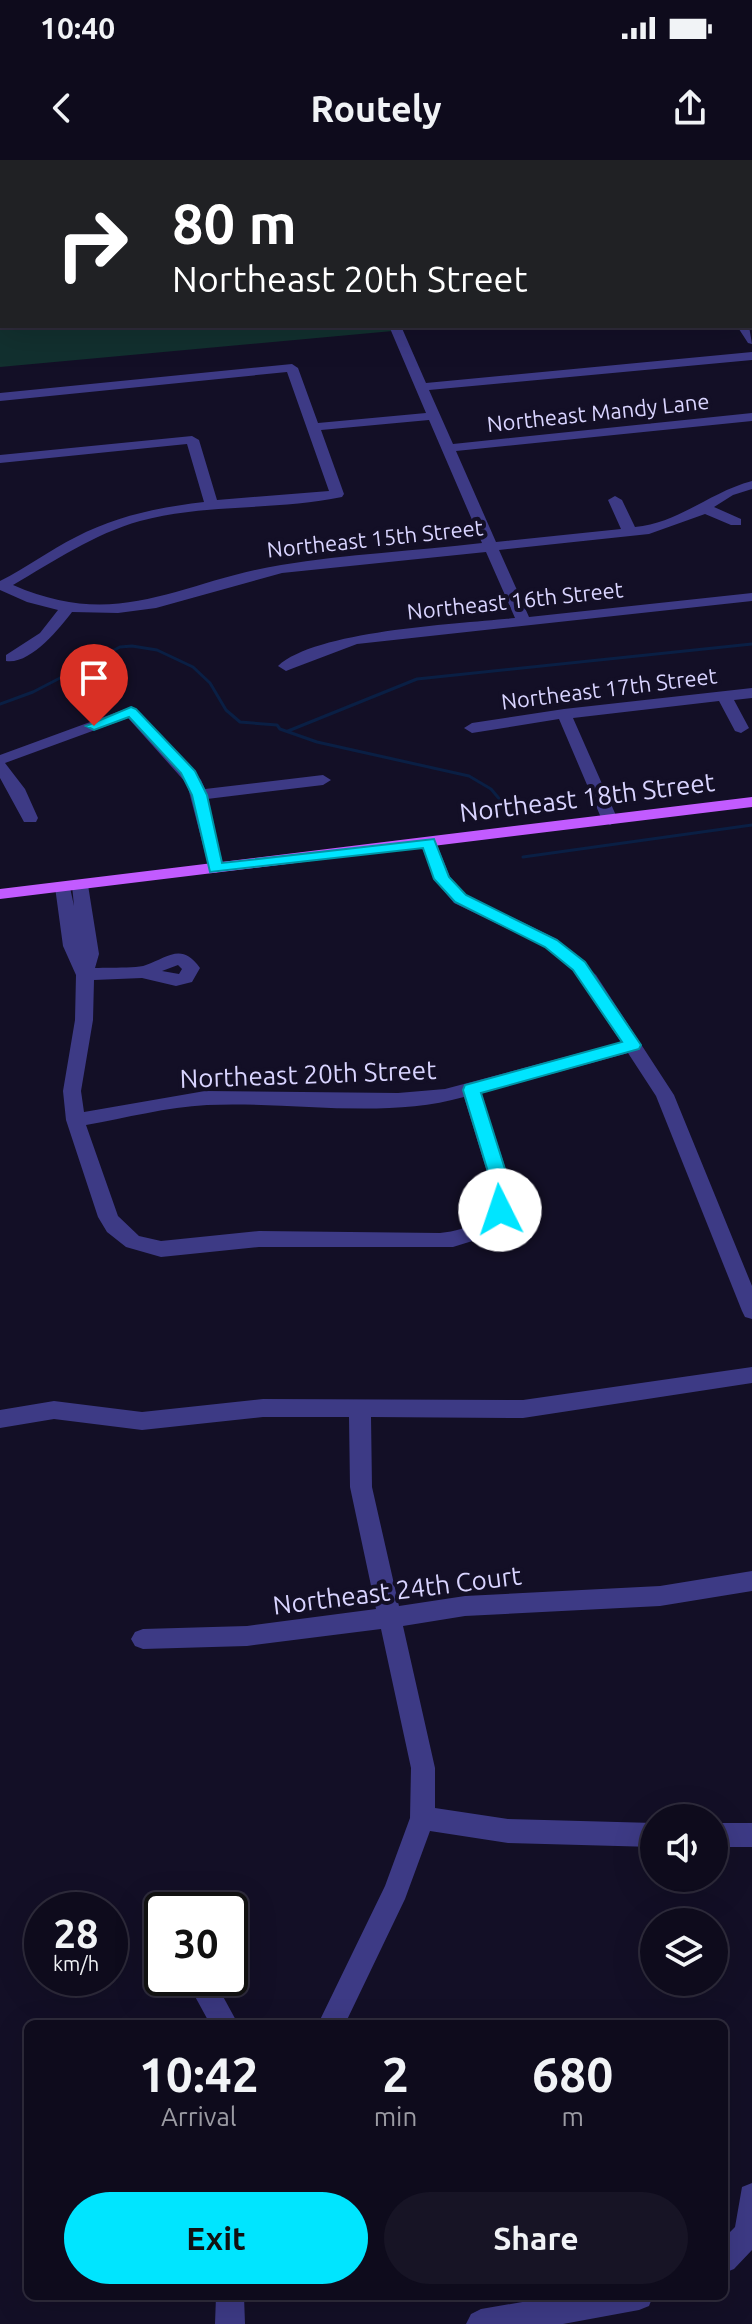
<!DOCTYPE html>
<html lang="en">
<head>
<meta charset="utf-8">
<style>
  body { margin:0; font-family:Ubuntu,sans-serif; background:#171425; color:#f1f3f6; height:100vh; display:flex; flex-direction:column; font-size:30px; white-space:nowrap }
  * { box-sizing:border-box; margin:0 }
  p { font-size:26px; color:#9b9ba3 }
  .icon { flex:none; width:44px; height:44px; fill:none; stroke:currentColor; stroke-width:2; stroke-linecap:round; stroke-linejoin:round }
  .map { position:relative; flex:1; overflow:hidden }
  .side { position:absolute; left:24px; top:1860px; width:704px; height:280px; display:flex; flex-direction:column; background:#0e0b1c; border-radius:12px; box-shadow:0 8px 32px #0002,0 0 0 2px #2e2b3b }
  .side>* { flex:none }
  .banner { position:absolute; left:0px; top:0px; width:752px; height:168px; box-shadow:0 8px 32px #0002,0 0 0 2px #2e2b3b; background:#202124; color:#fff; overflow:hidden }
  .fabs { position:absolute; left:640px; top:1644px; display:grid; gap:16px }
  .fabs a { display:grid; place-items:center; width:88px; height:88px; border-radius:50%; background:#0e0b1c; box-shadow:0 8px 32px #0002,0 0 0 2px #2e2b3b; font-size:40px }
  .speed { position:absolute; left:24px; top:1732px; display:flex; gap:16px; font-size:40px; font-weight:700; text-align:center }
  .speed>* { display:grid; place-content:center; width:104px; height:104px; border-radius:50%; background:#0e0b1c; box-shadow:0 8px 32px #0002,0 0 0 2px #2e2b3b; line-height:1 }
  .speed small { font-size:20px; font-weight:400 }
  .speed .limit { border:4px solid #111; border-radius:12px; background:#fff; color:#111 }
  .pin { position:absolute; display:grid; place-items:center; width:68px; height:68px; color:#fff; margin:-82px -34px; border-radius:50% 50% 50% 0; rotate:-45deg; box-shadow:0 0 8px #0007 }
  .pin .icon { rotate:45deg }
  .me { position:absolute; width:88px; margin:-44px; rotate:356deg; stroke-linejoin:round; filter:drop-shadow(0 0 6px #0008) }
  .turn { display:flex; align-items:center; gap:28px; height:168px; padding:0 40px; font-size:36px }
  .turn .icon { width:104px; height:104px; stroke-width:2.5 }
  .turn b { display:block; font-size:56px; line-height:68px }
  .eta { display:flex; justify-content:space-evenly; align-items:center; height:136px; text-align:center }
  .eta b { font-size:48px; font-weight:700; line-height:56px }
  .cta { display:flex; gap:16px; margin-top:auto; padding:16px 40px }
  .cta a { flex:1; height:92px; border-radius:48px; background:#00e5ff; color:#111; font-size:32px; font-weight:700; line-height:92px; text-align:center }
  .cta a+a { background:#171425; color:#f1f3f6 }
  .status { display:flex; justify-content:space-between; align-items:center; height:56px; padding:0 40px; background:#0e0b1c; direction:ltr }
  .status svg { height:22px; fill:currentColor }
  header { display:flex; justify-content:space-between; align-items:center; height:104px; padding:0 40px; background:#0e0b1c; font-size:36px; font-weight:700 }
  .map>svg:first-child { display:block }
  .green { fill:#12302f }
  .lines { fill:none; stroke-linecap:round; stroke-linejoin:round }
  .stream { stroke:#0a1f44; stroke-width:3 }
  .minor { fill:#3d3a85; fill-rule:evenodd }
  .major { fill:#c25bff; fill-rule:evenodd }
  .wall { fill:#312854 }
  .building { fill:#433a66; stroke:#5a527e; stroke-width:2 }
  .route { fill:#00e5ff; stroke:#0095a6; stroke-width:2 }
  .labels { text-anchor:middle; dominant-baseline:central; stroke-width:8; stroke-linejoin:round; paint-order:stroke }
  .far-street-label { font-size:22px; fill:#d9d4ff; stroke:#130f26 }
  .street-label { font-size:26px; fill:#d9d4ff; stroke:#130f26 }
</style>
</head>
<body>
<div class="status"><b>10:40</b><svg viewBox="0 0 49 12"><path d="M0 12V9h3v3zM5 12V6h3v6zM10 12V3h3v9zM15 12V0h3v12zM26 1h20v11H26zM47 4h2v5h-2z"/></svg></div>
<header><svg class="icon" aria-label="back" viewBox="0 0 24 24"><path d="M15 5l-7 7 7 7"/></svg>Routely<svg class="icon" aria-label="share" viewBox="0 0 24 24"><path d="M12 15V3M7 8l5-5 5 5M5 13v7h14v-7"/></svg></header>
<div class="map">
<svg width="752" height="2164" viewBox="0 0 752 2164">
  <rect width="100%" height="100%" fill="#130f26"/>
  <path class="green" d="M0,101L2,166H391L393,171L0,207Z"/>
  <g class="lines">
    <path class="stream" d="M0,544L33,532L120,487L132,486L157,490L193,507L210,523L226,550L240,562L277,565L280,569L317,582L469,616L491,629L507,648
      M288,571L417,519L752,484
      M523,697L752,665"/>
    <path class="minor" d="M318,0H328L329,2H319Z
      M626,0H636L637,2H627Z
      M750,12H752V18H750Z
      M0,28H2V34H0Z
      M0,73H2V79H0Z
      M750,136H752V144H750Z
      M389,166H401L426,223L752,192V200L429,230L453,284L752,253V261L456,291L496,382L621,369L608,340L615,336L622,340L635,367C679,363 710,332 752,321V329L733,335L714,347L741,359V365H731L705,354L649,374L499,390L529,457L752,433V441L357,484L291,509L286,511L278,506C317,470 459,464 515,458L486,392L282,413L156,448L118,453L72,452C59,469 30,505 6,501V495L40,473L58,450L27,442L0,430V421C26,408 50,390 76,377C116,356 160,347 204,342L187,284L0,303V295L192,276L199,280L217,340L329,331L287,212L0,241V233L292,204L298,208L318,263L426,253ZM429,260L482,383C416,391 347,394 281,405C180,421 120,472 13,425C54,401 94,374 140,361C207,343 276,351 342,337L344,334L321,270Z
      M737,166H749L752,184L748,183Z
      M752,528V538L734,540L749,568L741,573L735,571L719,541L573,558L618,660L610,665L602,660L559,559L472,573L464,568L472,563L564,549Z
      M131,547L136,549L201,620L205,629L323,615L331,620L323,625L207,639L224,708L216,713L210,712L187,624L128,558L5,603L25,629L38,658L36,662H24L0,618V595Z
      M428,677L436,682L450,717L466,735L557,779L596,815L674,935L752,1126V1159L745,1157L742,1151L656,936L628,893L481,933L511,1025L508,1050L499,1064L482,1078L453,1087H259L161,1097L126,1087L107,1072L98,1057L66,960L63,931L75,860L76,815L63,786L55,727L57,723H69L74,746L72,725L74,721H86L88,725L99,794L95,808C108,807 136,809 146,805C168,797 182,782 200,808L192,822L176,826L142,818L94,820L93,860L81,931L84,952L205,931L398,933L445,929L621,882L573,810L545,787L454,743L434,719L420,682ZM178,805L182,809L179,814L162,811ZM464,937L491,1025C491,1058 471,1070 440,1073L259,1071L161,1081L139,1076L118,1056L86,965C126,958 167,947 207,945C291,941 382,960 464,937Z
      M752,1207V1223L523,1258L371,1257L372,1327L399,1446L465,1436L660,1426L752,1411V1431L660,1446L465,1456L403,1466L435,1608V1648L508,1659L654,1663V1687L508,1683L430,1671L405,1739L345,1864H318L385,1726L410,1658L411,1608L381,1469L247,1486L143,1489L135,1486L131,1479L135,1472L143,1469L247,1466L376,1449L350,1327L349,1257H263L142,1270L54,1259L0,1268V1250L54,1241L142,1252L263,1239L523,1240Z
      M714,1663H752V1687H714Z
      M174,1732L183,1735L189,1750H163L161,1744L165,1735Z
      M185,1818H213L238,1864H210Z
      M752,2023V2090L734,2109L724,2113V2078L735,2067L742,2027Z
      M216,2136H244L245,2164H215Z
      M557,2136H653L649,2146L639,2150L563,2164H466L471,2154L481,2149Z"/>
    <path class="major" d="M752,637V647L0,739V729Z"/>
  </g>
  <path class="wall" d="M690,0H735V2H692Z
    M750,23L752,26V62H750Z"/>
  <path class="building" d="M750,23L752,26V49L750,50Z"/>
  <path class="route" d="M131,547L136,549L195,611L207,635L222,703L434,679L449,717L466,735L557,780L585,802L641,885L639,889L481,933L510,1025L506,1055L500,1057L491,1050L492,1025L463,930L465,925L622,882L573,810L545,787L455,742L434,719L423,688L210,712L192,635L181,613L129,557L94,570L86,566Z"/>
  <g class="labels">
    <g class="far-street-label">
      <text transform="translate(598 252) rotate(-6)">Northeast Mandy Lane</text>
      <text transform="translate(375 378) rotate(-6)">Northeast 15th Street</text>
      <text transform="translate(515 440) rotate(-6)">Northeast 16th Street</text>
      <text transform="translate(609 528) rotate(-7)">Northeast 17th Street</text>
    </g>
    <g class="street-label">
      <text transform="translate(587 637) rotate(-7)">Northeast 18th Street</text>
      <text transform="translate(308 914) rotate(-2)">Northeast 20th Street</text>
      <text transform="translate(397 1430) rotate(-7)">Northeast 24th Court</text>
    </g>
  </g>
</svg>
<div class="fabs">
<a><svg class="icon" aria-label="sound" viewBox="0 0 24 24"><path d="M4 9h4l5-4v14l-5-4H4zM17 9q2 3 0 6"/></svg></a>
<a><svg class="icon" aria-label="layers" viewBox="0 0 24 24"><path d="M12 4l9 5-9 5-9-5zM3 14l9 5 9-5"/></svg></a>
</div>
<div class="speed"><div>28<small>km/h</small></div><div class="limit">30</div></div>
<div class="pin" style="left:94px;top:566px;background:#d93025"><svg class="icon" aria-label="arrive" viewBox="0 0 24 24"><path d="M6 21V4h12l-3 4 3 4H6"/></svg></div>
<svg class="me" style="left:500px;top:1050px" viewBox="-20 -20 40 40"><circle r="19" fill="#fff"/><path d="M0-13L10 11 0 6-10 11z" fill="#00e5ff"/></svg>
<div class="banner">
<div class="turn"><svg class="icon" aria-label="right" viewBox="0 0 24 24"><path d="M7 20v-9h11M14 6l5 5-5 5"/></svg><div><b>80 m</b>Northeast 20th Street</div></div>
</div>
<section class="side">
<div class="eta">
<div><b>10:42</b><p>Arrival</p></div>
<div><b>2</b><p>min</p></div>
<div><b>680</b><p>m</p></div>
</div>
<div class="cta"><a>Exit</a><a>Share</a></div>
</section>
</div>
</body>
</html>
